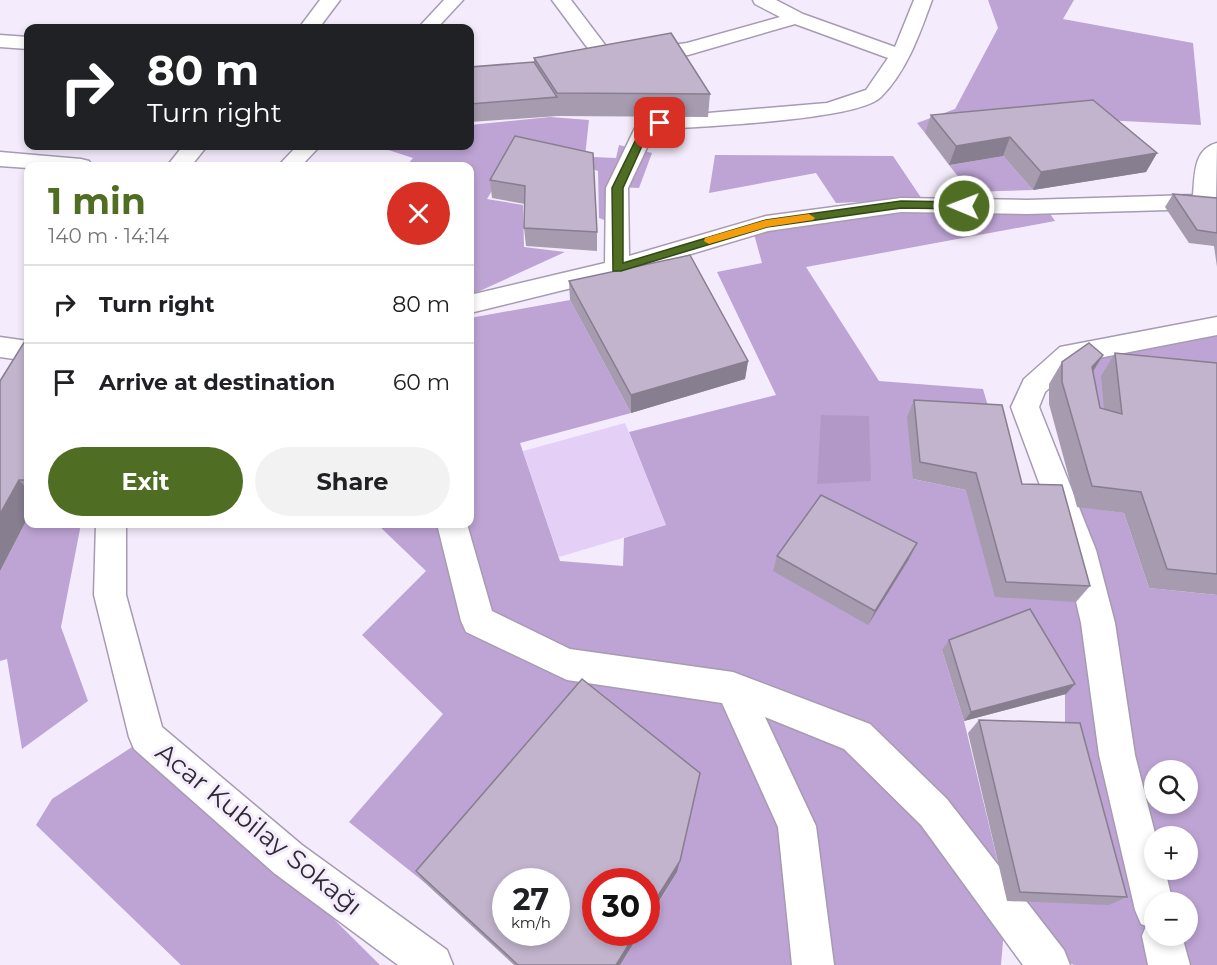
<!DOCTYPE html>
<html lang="en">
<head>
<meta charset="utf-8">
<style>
  body { margin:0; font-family:Montserrat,sans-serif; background:#f2f2f2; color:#202124; height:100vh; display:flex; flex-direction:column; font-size:22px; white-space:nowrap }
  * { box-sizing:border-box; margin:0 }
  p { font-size:20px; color:#757577 }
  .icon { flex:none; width:33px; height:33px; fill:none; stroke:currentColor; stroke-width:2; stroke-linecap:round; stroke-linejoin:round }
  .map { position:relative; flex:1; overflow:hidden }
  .drawer { position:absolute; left:24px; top:162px; width:450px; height:366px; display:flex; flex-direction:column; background:#fff; border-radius:12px; box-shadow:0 3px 9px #0003 }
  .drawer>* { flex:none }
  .guide { position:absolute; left:24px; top:24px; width:450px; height:126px; border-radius:12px; box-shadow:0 3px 9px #0003; background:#202124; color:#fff; overflow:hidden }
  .buttons { position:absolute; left:1144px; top:760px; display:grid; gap:12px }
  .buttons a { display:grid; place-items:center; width:54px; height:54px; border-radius:50%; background:#fff; box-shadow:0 3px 9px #0003; font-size:30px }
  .speed { position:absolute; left:492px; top:868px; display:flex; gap:12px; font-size:30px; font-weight:700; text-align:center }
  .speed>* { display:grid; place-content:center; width:78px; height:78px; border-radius:50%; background:#fff; box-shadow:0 3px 9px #0003; line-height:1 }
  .speed small { font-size:15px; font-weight:400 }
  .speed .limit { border:9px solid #d22; background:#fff; color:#111 }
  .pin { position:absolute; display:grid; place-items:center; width:51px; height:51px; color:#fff; margin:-26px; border-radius:12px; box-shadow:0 3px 9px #0006 }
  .me { position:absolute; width:66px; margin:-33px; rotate:271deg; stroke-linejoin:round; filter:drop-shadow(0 0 4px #0008) }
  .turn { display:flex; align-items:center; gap:21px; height:126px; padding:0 24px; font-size:27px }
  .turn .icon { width:78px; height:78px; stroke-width:2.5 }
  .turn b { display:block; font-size:42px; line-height:51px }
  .round { display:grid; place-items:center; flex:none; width:63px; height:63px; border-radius:32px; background:#f2f2f2 }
  .overview { display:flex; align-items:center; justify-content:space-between; height:102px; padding:0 24px }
  h1 { font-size:36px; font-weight:700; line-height:45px; color:#4f6e24 }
  .cta { display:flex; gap:12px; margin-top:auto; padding:12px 24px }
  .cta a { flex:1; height:69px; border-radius:36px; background:#4f6e24; color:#fff; font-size:24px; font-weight:700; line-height:69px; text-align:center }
  .cta a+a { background:#f2f2f2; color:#202124 }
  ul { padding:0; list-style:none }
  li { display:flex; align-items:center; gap:18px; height:78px; padding:0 24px; border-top:2px solid #e0e0e0 }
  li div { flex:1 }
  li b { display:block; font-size:22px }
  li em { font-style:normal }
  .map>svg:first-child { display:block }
  .green { fill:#e4d0f7 }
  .forest { fill:#bda4d4; fill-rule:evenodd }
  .water { fill:#b198c7 }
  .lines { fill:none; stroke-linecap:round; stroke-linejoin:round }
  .street-casing { stroke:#a79bb2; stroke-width:3 }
  .secondary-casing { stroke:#a79bb2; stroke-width:3 }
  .street { fill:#fff; fill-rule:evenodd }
  .secondary { fill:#fff; fill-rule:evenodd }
  .wall { fill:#a69baf }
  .shaded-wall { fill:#877e8f }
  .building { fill:#c1b4cc; stroke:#877e8f; stroke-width:1.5; fill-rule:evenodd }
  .route { fill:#4f6e24; stroke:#334817; stroke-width:1.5 }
  .slow { fill:#f59e0b }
  .labels { text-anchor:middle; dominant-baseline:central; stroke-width:6; stroke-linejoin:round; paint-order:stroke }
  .near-street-label { font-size:26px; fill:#2e2932; stroke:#f4ecfc }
</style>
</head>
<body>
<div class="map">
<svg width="1217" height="965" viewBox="0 0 1217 965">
  <rect width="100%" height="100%" fill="#f4ecfc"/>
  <path class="green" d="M625,423L666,525L559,557L523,451Z"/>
  <path class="forest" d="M988,0H1074L1063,19L1193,43L1201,125L1084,119L925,133L917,123L955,109L998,28Z
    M550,117L589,120L584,165L515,152L487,199L523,205L524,247L565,252L471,295L470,166H406L413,158L376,146H470V125Z
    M619,145L652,153L639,188L617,187L607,221L599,218L598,171L589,168L593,157L616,158Z
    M715,155L893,156L922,199L836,203L816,173L709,193Z
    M1003,156L1033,190L970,192L949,165Z
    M1042,202L1055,221L806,267L879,381L983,389L993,423L913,479L966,490L1124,513L1149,588L1217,595V965H1074L1004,929L1001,965H620L640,933H646L647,922L677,872L424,882L349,822L443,714L362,635L426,571L377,524H470V318L570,300L631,413L520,443L560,561L623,566L624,538L666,525L629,432L776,395L717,272L762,263L754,234L849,215L949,212ZM942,650L1065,694V735L1007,900L964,721ZM1155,771H1188V804H1155ZM1155,837H1188V870H1155ZM1155,903H1188V936H1155Z
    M1217,329V436L1107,435L1076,366L1113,347Z
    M28,517V524H81L61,627L88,701L22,749L7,659L0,661V571Z
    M149,736L380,965H181L36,825L52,799Z"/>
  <path class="water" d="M821,415L869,416L871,481L817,484Z"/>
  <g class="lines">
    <g class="street-casing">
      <path id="street" d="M444,0H463L437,28H418Z
        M552,0H571L615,58L612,62H598Z
        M753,0H776L803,14L895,47L914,0H932C920,33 907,71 881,97C859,120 705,126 666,129L652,137L628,188L629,256L766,216L901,198L1027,200L1193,195C1195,175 1193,149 1217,143L1216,202L1212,207L1204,209L1027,214L901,212L768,231L604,280L470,313V295L605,263L606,188L635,128L661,117L827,103L866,90L888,58L795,24L688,55L641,60L634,58L631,54L634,50L687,43L780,17L755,4Z
        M0,35L28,37V49L0,47Z
        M297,146H320L301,166H278Z
        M0,152L81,159L89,161L92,166L28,168L0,166Z
        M1217,317V335L1078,362L1045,392L1039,407L1096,550L1115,623L1135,755L1156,837L1155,870H1165L1173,903H1155V936H1182L1190,965H1148L1142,936L1146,926L1141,924L1135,910L1099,755L1081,623L1064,550L1011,407L1024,379L1060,347Z
        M0,337L28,341V361L0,357Z
        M96,524H126V595L162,727L302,845L447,950L453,965H398L274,873L134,749L129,737L94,595Z
        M437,524H467L492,611L570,649L733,672L870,724L947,799L1064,950L1070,965H1023L921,825L844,749L765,717L816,826L834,965H792L778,827L722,703L567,680L466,632L461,621Z"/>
    </g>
    <g class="secondary-casing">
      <path id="secondary" d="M320,0H340L319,28H299Z
        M183,146H207L191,166H167Z"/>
    </g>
    <use href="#street" class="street"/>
    <use href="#secondary" class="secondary"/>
  </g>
  <path class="wall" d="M534,58L710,94L708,117L558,116L470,122V67L534,62Z
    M931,115L1157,153L1146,172L1033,190L1003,156L949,165L925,133Z
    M515,136L597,232V251L526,246L524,228L525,204L492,198L490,180Z
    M1173,194L1217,198V267L1214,246L1189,243L1165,207Z
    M569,281L748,361L745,379L631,413L570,300Z
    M28,336V517L0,571Z
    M1115,353L1217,363V595L1149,588L1124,513L1077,507L1049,404V384L1062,362L1103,355L1093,371L1100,408L1104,409L1101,376Z
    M914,400L1022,484L1090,586L1076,602L995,597L966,490L913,479L907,417Z
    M777,556L909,559L868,625L773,571Z
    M949,640L1075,684L1066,694L964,721L942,650Z
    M979,720L1127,897L1109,905L1007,901L968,733Z
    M416,871L677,872L620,965H514L424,882Z"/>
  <path class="shaded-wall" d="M1010,137L1003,156L949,165L956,146Z
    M1157,153L1146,172L1033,190L1041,172Z
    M1103,355L1089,378L1092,367Z
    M748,361L745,379L631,413V395Z
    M19,480L28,490V517L0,571V514Z
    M917,543L909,559L868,625L875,611Z
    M1075,684L1066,694L964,721L971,712Z
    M680,861L677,872L646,922V915Z
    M636,933H640L620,965H616Z"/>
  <path class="building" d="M671,33L710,94L557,93L534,58Z
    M534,62L557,97L470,104V67Z
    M1093,100L1157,153L1041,172L1010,137L956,146L931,115Z
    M515,136L593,153L597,232L524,228L525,186L490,180Z
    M1173,194L1217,198V233L1197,230Z
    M690,255L748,361L631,395L569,281Z
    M28,336V480H19L0,514V381Z
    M1089,343L1103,355L1092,367L1100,408L1122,414L1115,353L1217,363V574L1167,569L1141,492L1092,486L1062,382V362Z
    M914,400L1002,405L1022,484L1062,485L1090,586L1006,582L976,473L920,462Z
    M821,495L917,543L875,611L777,556Z
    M1030,609L1075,684L971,712L949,640Z
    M582,679L700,773L680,861L646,915V882H596V933H636L616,965H518L416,871ZM506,882H556V933H506Z
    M979,720L1080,723L1127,897L1020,892Z"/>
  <path class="route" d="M660,120L665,123L647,135L623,188V263L766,220L901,201L964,202L969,206L964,209L901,208L767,227L621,271H613L612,188L640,131Z"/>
  <path class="slow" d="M809,214L815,218L813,220L767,227L709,244L704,241L705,238L766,220Z"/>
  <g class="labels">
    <g class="near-street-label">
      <text transform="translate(259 829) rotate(39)">Acar Kubilay Sokağı</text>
    </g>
  </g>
</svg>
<div class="buttons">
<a><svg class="icon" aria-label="search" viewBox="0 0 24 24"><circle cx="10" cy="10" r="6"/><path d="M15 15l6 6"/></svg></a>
<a>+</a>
<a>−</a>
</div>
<div class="speed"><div>27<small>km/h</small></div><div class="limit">30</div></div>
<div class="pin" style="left:660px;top:123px;background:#d93025"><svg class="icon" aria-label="arrive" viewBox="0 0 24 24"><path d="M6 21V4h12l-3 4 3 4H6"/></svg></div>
<svg class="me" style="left:964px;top:206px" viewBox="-20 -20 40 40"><circle r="17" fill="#4f6e24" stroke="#fff" stroke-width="3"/><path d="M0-11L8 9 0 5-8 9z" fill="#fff"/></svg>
<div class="guide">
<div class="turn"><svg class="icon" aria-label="right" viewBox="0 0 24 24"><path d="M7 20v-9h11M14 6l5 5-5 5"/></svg><div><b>80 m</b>Turn right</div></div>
</div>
<section class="drawer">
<div class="overview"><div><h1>1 min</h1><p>140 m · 14:14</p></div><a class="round" style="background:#d93025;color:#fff"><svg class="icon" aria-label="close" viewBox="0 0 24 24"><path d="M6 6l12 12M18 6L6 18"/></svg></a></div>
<ul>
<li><svg class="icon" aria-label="right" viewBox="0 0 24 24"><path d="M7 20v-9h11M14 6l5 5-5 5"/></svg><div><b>Turn right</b></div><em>80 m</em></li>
<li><svg class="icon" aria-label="arrive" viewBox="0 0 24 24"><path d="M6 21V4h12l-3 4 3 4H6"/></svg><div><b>Arrive at destination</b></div><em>60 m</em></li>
</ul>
<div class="cta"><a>Exit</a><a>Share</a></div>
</section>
</div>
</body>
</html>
